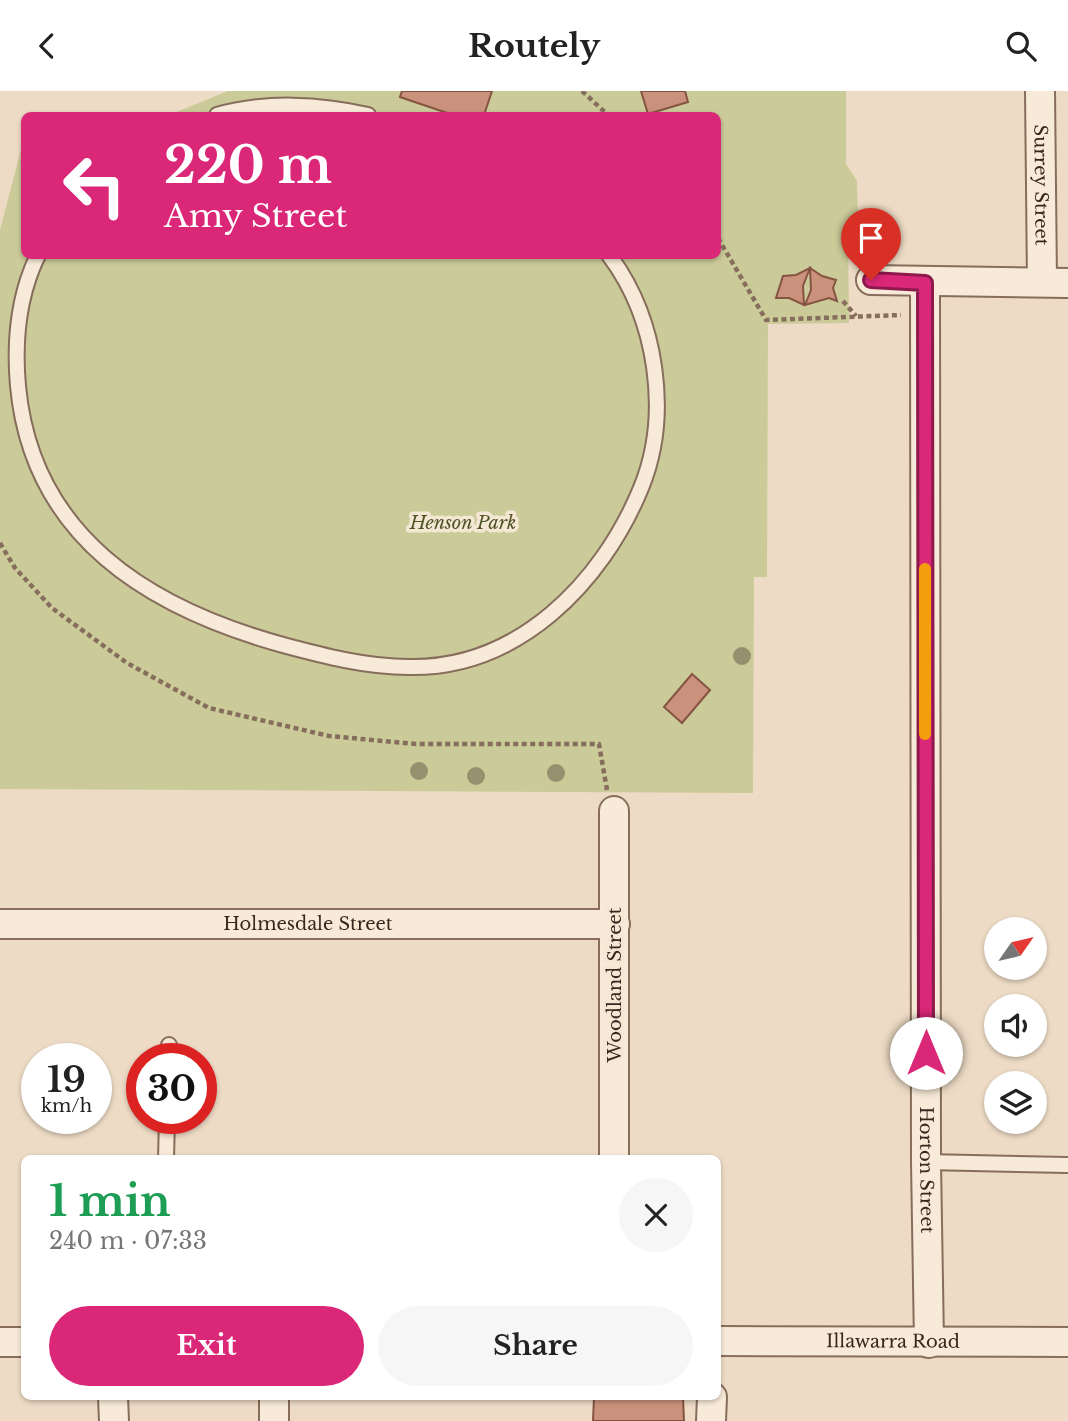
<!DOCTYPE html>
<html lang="en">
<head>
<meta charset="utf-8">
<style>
  body { margin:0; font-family:"Libre Baskerville",serif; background:#f6f6f6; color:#222; height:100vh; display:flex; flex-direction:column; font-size:26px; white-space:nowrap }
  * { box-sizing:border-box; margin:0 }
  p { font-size:23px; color:#767676 }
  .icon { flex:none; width:38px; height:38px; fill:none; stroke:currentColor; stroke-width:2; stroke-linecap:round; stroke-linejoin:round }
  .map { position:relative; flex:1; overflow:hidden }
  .panel { position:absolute; left:21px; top:1064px; width:700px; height:245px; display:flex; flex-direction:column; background:#fff; border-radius:10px; box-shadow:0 2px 5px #0004 }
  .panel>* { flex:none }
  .banner { position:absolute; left:21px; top:21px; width:700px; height:147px; border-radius:10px; box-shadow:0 2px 5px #0004; background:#db2777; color:#fff; overflow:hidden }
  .needle { width:46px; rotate:56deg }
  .buttons { position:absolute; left:984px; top:826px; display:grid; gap:14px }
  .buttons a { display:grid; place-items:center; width:63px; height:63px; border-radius:50%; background:#fff; box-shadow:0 2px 5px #0004; font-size:35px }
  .speed { position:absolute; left:21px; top:952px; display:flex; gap:14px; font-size:35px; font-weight:700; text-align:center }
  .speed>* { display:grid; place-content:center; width:91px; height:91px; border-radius:50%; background:#fff; box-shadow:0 2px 5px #0004; line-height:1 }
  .speed small { font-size:18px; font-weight:400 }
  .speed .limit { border:10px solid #d22; background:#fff; color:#111 }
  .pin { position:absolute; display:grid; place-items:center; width:60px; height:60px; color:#fff; margin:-72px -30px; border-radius:50% 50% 50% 0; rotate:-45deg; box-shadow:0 0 7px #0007 }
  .pin .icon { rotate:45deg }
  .me { position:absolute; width:77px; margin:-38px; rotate:0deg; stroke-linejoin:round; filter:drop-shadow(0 0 5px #0008) }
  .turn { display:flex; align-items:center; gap:24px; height:147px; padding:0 28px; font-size:32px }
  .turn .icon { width:91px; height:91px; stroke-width:2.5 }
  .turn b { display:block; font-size:49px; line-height:60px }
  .round { display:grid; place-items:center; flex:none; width:74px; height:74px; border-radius:37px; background:#f6f6f6 }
  .head { display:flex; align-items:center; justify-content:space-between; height:119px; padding:0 28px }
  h1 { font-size:42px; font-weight:700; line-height:52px; color:#1e9e55 }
  .button { display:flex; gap:14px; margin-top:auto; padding:14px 28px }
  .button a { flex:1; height:80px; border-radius:42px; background:#db2777; color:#fff; font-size:28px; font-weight:700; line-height:80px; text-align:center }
  .button a+a { background:#f6f6f6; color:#222 }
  header { display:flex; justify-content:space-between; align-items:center; height:91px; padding:0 28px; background:#fff; font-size:32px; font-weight:700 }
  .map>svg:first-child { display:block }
  .green { fill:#cbca99 }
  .building { fill:#ca927c; stroke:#855442; stroke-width:2 }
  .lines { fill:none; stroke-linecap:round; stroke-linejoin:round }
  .lane-casing { stroke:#876d5b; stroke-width:18 }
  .street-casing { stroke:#876d5b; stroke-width:32 }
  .path { stroke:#876d5b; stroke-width:4.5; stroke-dasharray:5 3.5; stroke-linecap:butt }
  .lane { stroke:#f8ead8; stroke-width:14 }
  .street { stroke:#f8ead8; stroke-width:28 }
  .tree { fill:#96906e }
  .route-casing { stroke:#8e194d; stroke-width:18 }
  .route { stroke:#db2777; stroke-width:12 }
  .slow { stroke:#f59e0b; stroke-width:12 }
  .labels { text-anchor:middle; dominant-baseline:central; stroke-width:7; stroke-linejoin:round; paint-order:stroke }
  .street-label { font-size:18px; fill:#37281f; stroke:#f4e7d4 }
  .park-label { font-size:18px; font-style:italic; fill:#4e5326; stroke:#f4e7d4 }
</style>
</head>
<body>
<header><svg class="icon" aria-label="back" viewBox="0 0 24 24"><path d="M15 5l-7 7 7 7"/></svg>Routely<svg class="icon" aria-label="search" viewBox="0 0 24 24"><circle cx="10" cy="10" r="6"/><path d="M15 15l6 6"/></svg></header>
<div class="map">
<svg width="1068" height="1330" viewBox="0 0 1068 1330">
  <rect width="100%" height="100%" fill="#eddbc5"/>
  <path class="green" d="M228,0H846V73L857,90L858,130L848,136L849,232L768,233L767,486H754L753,702L0,698V139L24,47V164H718V24H169Z"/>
  <path class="building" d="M402,0H492L484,24H453L400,6Z
    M641,0H685L688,11L648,23Z
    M810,177L803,195L804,214L789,207H776L783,185L796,184Z
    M810,177L822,185L836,189L833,197L837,210L829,207L805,214L811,199Z
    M692,583L710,599L682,632L664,616Z
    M594,1306H683L684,1330H593Z"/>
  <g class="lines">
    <g class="lane-casing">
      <path id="lane" d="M217,24C265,10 320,13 368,24
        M38,164C18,205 14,250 18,295C32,446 149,517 283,554C324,565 366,576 409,576C518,578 602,492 641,397C671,324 657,228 609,164
        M169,968V954
        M166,1068L167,1027
        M926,1071L1068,1074"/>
    </g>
    <g class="street-casing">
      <g id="street">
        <path id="s1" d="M1040,0L1042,191"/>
        <path d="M871,189L1068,192"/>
        <path id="s2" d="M925,192L926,1071L929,1252"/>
        <path id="s3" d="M0,833H615"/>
        <path d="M614,1068V720"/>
        <path id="s4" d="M718,1250L1068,1251"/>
        <path d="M0,1251H24"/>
        <path d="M113,1306L114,1330"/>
        <path d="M274,1330V1306"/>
        <path d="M711,1330L712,1306"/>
      </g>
    </g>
    <path class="path" d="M582,0L608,24
      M718,147L766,229L901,224
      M843,210L856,225
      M0,452L15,477L52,517L127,572L209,617L329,645L416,653H599L607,699"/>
    <use href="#lane" class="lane"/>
    <use href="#street" class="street"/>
  </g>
  <g class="tree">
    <circle cx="742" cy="565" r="9"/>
    <circle cx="419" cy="680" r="9"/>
    <circle cx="556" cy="682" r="9"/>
    <circle cx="476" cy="685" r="9"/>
  </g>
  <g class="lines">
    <g class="route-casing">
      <path id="route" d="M871,189L925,192L926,962"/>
    </g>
    <use href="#route" class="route"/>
    <path class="slow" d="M925,478V643"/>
  </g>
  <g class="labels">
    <g class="street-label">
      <text stroke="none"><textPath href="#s1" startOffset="94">Surrey Street</textPath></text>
      <text stroke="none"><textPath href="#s3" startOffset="308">Holmesdale Street</textPath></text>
      <text transform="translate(615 894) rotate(-90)">Woodland Street</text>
      <text stroke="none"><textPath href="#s2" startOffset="887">Horton Street</textPath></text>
      <text stroke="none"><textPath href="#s4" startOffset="175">Illawarra Road</textPath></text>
    </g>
    <g class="park-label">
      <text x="463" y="432">Henson Park</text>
    </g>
  </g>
</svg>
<div class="buttons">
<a><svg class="needle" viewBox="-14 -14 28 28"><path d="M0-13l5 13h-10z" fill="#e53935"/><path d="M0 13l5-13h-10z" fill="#767676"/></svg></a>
<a><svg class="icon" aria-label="sound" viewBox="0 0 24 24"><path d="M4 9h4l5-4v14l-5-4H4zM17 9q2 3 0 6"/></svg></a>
<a><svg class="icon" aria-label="layers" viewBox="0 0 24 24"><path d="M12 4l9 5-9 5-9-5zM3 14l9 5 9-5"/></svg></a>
</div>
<div class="speed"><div>19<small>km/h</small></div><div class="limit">30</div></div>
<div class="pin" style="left:871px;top:189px;background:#d93025"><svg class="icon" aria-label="arrive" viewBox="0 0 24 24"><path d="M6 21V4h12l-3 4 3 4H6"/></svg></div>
<svg class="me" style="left:926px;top:962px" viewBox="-20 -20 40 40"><circle r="19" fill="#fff"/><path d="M0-13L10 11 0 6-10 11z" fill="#db2777"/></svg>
<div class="banner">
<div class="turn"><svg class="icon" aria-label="left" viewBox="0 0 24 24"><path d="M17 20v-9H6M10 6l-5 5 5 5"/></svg><div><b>220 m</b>Amy Street</div></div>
</div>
<section class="panel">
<div class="head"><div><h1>1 min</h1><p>240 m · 07:33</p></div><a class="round"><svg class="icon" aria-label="close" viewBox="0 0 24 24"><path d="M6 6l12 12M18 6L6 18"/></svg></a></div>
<div class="button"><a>Exit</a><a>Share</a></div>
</section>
</div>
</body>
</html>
